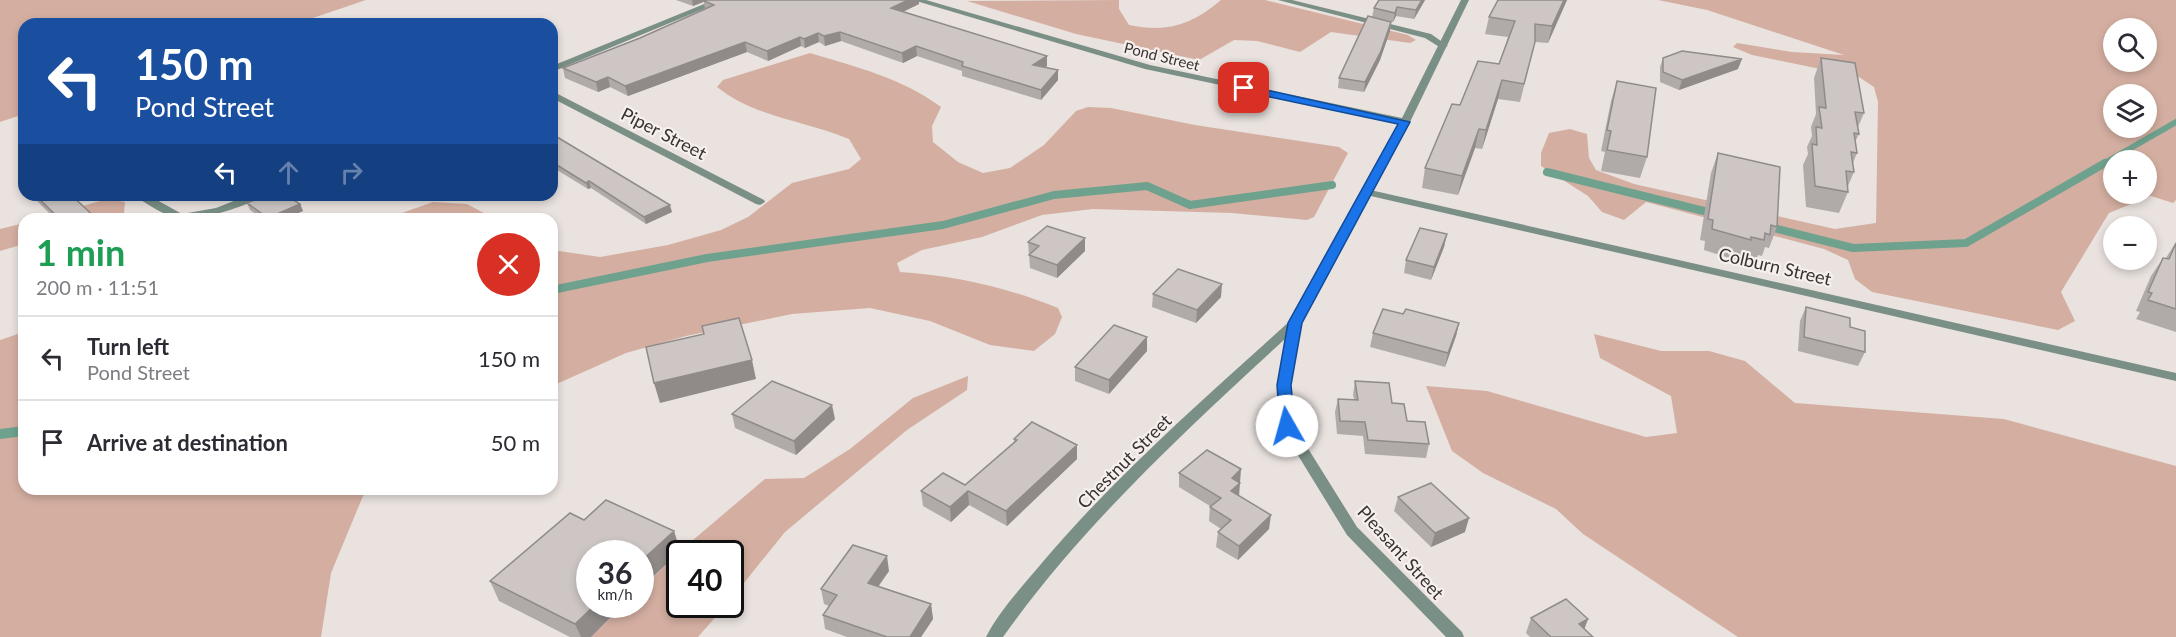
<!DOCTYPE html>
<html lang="en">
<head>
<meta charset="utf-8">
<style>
  body { margin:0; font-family:Lato,sans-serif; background:#f7f7f7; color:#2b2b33; height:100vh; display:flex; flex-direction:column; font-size:22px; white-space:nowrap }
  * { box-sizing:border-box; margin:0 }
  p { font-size:20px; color:#7c7c81 }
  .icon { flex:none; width:33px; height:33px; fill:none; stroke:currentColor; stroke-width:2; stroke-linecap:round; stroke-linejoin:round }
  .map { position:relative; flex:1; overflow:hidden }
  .details { position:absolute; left:18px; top:213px; width:540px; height:282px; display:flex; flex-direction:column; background:#fff; border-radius:18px; box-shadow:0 3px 9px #0003 }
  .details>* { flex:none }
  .top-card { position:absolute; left:18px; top:18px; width:540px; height:183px; border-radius:18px; box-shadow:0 3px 9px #0003; background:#1a4fa0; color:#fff; overflow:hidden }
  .tools { position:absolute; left:2103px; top:18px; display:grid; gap:12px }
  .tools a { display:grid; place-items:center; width:54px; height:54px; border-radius:50%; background:#fff; box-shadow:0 3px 9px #0003; font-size:30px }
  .speed { position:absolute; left:576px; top:540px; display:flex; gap:12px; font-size:30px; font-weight:700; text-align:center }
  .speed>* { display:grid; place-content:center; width:78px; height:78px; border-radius:50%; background:#fff; box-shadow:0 3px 9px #0003; line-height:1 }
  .speed small { font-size:15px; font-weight:400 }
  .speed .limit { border:3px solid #111; border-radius:9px; background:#fff; color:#111 }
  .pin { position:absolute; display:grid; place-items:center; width:51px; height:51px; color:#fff; margin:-26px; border-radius:12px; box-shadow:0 3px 9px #0006 }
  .me { position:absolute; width:66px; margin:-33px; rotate:353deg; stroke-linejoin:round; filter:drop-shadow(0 0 4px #0008) }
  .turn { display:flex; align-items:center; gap:21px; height:126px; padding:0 18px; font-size:27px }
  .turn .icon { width:78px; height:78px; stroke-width:2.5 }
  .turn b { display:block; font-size:42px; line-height:51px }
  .lanes { display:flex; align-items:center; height:57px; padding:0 18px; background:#0003; justify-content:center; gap:30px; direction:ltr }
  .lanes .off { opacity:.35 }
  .round { display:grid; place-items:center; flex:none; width:63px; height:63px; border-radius:32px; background:#f7f7f7 }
  .headline { display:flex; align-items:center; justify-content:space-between; height:102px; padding:0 18px }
  h1 { font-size:36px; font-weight:700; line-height:45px; color:#1e9e55 }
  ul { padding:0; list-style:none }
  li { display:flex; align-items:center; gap:18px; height:84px; padding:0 18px; border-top:2px solid #e1e1e2 }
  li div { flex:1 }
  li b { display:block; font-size:22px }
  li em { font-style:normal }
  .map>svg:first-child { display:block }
  .green { fill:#d4afa1; fill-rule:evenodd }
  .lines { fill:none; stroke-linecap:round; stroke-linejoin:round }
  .stream-far2 { stroke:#6fa28e; stroke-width:6 }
  .stream-far1 { stroke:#6fa28e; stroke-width:8 }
  .stream { stroke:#6fa28e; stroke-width:10 }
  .minor { fill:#7a8f86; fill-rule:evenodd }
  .tertiary { fill:#7a8f86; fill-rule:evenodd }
  .wall { fill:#b0aaa9 }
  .shaded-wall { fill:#908b89 }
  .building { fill:#cdc6c4; stroke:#908b89; stroke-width:1.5 }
  .route { fill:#1a73e8; stroke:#114b97; stroke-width:1.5 }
  .labels { text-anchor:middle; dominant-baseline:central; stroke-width:4.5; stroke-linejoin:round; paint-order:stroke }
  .far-street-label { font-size:15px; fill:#353231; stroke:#f7efed }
  .street-label { font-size:18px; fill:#353231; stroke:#f7efed }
</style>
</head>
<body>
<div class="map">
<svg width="2176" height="637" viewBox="0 0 2176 637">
  <rect width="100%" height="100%" fill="#e9e2df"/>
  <path class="green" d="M0,0H366L304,21L303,24H24V114L0,122Z
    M1119,0V9L1129,25C1167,33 1192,25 1221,0H1265L1408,35L1416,40L1410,43L1331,32L1300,52L1257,41L1234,40L1199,60L1076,34L967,1Z
    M1658,0H2176V200L2173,203L2151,196L2109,213L2061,292L2075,321L2058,330L1872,292L1855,279L1848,260L1824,249L1646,202L1624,220L1602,212L1588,196L1541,166V153L1549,133L1570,129L1587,134L1589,158L1596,170L1634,184L1835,229L1876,223L1878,102L1874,87L1859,77L1752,55L1733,47L1737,43L1792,52L1844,55L1707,10ZM2114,28H2146V62H2114ZM2114,94H2146V128H2114ZM2114,160H2146V194H2114Z
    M810,53C854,66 904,79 941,107L932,126L933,142L958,162L983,173L1010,168L1044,145L1076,111L1088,107L1111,108L1195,125L1339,147L1348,153L1314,217L1307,220L1232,213L1093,209L1042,215L982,237L922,250L897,263L900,272C958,276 1005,287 1058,308L1062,317L1055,334L1034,351L990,345L930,321L870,308L792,314L686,336L626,353L552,386V250L600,257L668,245L721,230L748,217L792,183L849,169L861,159L849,139C806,121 754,117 717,87L723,80Z
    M107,199L125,202L124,213L106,219H38Z
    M433,202L467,204L495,219H385Z
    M24,223V244L0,251V229Z
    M24,332V489H370L363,496L331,573L321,637H0V340Z
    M1594,334L1661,351H1709L1745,361L1795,403L2004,419L2176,466V637H1738L1583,534L1556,509L1483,473L1452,451L1426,386L1487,391L1646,437L1677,433L1671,396L1600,358Z
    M968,376L967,390L907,430L785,532L731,599L730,554H680V604L726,605L698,637H591L624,605L640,604L641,589L680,551L765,479L804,478L850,449L913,398Z"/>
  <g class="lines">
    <path class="stream-far2" d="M2103,164L2176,122"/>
    <path class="stream-far1" d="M1547,172L1716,214
      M1766,226L1853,248L1966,243L2105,163
      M552,290L707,258L943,225L1054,195L1147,186L1190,205L1332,185"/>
    <path class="stream" d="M0,434L24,431"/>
    <path class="minor" d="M714,0H725L552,72V66Z
      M1278,0H1292L1431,34L1448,46L1441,48L1425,38Z
      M450,18L471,24L450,22L427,24Z
      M552,91L764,200L765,202L760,205L756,204L552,98Z
      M1366,189L2176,373V381L1362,194L1361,192Z
      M135,195H148L182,214L216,208L249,195H263C250,206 191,224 175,218C165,215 142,202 135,195Z
      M1295,319L1301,323L1299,326C1194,423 1087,519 1003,637H986C999,611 1022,587 1041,564C1116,475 1205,398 1291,320Z"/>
    <path class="tertiary" d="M913,0H926L1150,65L1402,118L1461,0H1469L1410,122L1301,323L1290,385L1294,426L1357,527L1462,632L1464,637H1446L1347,535L1280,426L1278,385L1289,323L1399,123L1145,69Z"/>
  </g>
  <path class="wall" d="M676,0H919V4L903,12L1047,56V66L1046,67L1058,70V80L1041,100L962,76V71L917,56L903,63L841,41L825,46L819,42L805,48L801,46L768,61L747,52L628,96L610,87L598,92L565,78L563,68L640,38L705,9L704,2L693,6Z
    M1425,0L1414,19L1396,16L1393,22H1391L1390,31L1380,60L1364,92L1338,88L1339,78L1372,17L1374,8Z
    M1498,0H1567L1548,43L1535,42L1520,102L1498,99L1482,149L1475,148L1458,195L1422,188L1425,168L1460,105L1499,64L1508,37L1485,34L1489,17Z
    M1663,58L1738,69L1679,90L1660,82V67Z
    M1821,58L1864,113L1858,127L1859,134L1855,142L1857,153L1853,163L1854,172L1848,186V192L1839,213L1806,207L1803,165L1808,154L1807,147L1812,136L1811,127L1816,114L1814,78Z
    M1617,81L1647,157L1640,178L1601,171L1605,152L1601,151L1611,101Z
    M552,134L672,212L646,224L591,188L588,189L552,167Z
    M1718,153L1777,227L1769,248L1765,247L1762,256L1758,255L1756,261L1743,259L1742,262L1704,250L1705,241L1700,240L1711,173Z
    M33,195H71L97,219H55L37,201Z
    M247,203L300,204L303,211L284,219H263L250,210Z
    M1447,234L1444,247L1431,280L1404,273L1406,260Z
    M1085,238V251L1057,278L1030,268L1028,242Z
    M2176,242V332L2136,319L2140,312L2136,311L2151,276L2163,258H2166Z
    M1153,294L1221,297L1196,323L1152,307Z
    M1806,307L1850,327L1865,352L1858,366L1798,351L1800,321Z
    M1403,314L1459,323L1456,336L1445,367L1370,347L1373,333Z
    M1147,337V351L1109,394L1075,381V367Z
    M1355,381L1392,403L1407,421L1429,444L1426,458L1365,454L1363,436L1337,434L1335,412L1338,399H1354L1353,395Z
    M732,414L835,419L796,455L735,428Z
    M1014,439L1077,459L1007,526L969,505L951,522L923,506L921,491L965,485L1014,443Z
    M1179,473L1239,482V496L1269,529L1238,560L1216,547L1218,532L1221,529L1209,521L1210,506L1179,487Z
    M1398,497L1465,532L1431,547L1394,511Z
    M584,520L674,531L680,551L640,589V554L590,604H624L591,637H570L499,601L490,581Z
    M889,571L878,587L931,604L933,619L921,637H847L825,629L823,615L829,606L824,604L821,589Z
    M1531,618L1584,629L1593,637H1530L1526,633Z"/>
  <path class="shaded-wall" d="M692,0H708L693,6Z
    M908,0H919V4L892,17L891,8Z
    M1422,0H1425L1414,19L1416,10Z
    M1564,0H1567L1548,43L1552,26Z
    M1397,7L1396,16L1393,22L1395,13Z
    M1391,22L1390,31L1380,60L1364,92L1365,82Z
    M840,32L841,41L825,46L824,36Z
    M818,33L819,42L805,48L804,39Z
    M800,37L801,46L768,61L767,51Z
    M745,42L747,52L628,96L625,86Z
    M916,46L917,56L903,63L902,53Z
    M1047,56V66L1034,74L1033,65Z
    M1742,59L1738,69L1679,90L1682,80Z
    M1058,70V80L1041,100V90Z
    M608,77L610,87L598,92L596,82Z
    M1502,80L1498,99L1482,149L1486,130Z
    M1479,129L1475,148L1458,195L1462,176Z
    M589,181L591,188L588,189L586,183Z
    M300,204L303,211L284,219H268V218Z
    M670,205L672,212L646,224L644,217Z
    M1447,234L1444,247L1431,280L1434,267Z
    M1085,238V251L1057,278V265Z
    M1222,284L1221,297L1196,323L1197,310Z
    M1459,323L1456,336L1445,367L1448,353Z
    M1147,337V351L1109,394V380Z
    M752,360L756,379L660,403L654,383Z
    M832,405L835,419L796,455L794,441Z
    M1077,445V459L1007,526L1006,511Z
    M1241,469L1239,497L1229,505L1232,478Z
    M968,491L969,505L951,522L950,507Z
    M1271,515L1269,529L1238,560L1239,546Z
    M1469,518L1465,532L1431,547L1435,533Z
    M674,531L680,551L640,589V562Z
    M887,556L889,571L870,598L868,583Z
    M596,604H624L591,637H581L575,624Z
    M931,604L933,619L921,637H910Z
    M1588,619L1583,633L1579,624Z"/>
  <path class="building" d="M707,0H908L891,8L1047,56L1033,65L1058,70L1041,90L962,66L963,62L916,46L902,53L840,32L824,36L818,33L804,39L800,37L767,51L745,42L625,86L608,77L596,82L563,68L640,38L714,5L704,1Z
    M1379,0H1422L1416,10L1397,7L1395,13L1374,8Z
    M1498,0H1564L1552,26L1535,24V42L1524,84L1502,80L1486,130L1479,129L1462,176L1425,168L1452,104L1460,105L1478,61L1499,64L1515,21L1489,17Z
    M1368,16L1391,22L1381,51L1365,82L1339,78Z
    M1682,51L1742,59L1682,80L1663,72V58Z
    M1821,58L1855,63L1864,113L1855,112L1859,134L1854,133L1857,153L1851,152L1854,172L1846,171L1848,192L1815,186L1812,144L1817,145L1816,127L1822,128L1819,107L1826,108Z
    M1617,81L1656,88L1647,157L1607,150L1611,131L1607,130Z
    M552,134L670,205L644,217L589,181L586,183L552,162Z
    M1718,153L1780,167L1777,227L1771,225L1770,235L1765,233L1764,240L1751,237V240L1712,229L1713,220L1708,219Z
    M35,195H71L97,219H60Z
    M267,195H286L300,204L268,218L247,203Z
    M1047,226L1085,238L1057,265L1029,255L1039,246L1028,242Z
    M1420,228L1447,234L1434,267L1406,260Z
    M2176,243V309L2148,300L2152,293L2148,292L2163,258L2169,259Z
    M1178,269L1222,284L1197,310L1153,294Z
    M1806,307L1850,318V327L1865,331V352L1804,337Z
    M1383,309L1403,314L1406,309L1459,323L1448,353L1373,333Z
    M739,318L752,360L654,383L646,347L704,334L702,326Z
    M1114,325L1147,337L1109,380L1075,367Z
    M772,381L832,405L794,441L732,414Z
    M1355,381L1389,383L1392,403L1404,404L1407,421L1425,422L1429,444L1368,440L1365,422L1340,421L1338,399L1358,400Z
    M1032,422L1077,445L1006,511L968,491L950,507L921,491L943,473L965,485L1017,440L1014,439Z
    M1207,450L1241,469L1232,478L1240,483L1231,491L1271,515L1239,546L1218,532L1231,520L1210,507L1221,498L1179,473Z
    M1431,483L1469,518L1435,533L1398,497Z
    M606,500L674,531L640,562V554H590V604H596L575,624L490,581L570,513L584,520Z
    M853,545L887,556L868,583L931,604L910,637H887L823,615L837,595L821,589Z
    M1566,599L1588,619L1579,624L1593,637H1551L1531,618Z"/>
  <path class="route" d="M1244,85L1410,122L1302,323L1291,385L1295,426L1287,432L1280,426L1277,385L1288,323L1398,124L1241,91L1239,88Z"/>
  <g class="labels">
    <g class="far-street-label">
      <text transform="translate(1162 56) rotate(14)">Pond Street</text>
    </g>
    <g class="street-label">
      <text transform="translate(664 133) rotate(27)">Piper Street</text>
      <text transform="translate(1775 266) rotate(13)">Colburn Street</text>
      <text transform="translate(1124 461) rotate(-45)">Chestnut Street</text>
      <text transform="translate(1401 552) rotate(48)">Pleasant Street</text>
    </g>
  </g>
</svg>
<div class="tools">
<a><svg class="icon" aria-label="search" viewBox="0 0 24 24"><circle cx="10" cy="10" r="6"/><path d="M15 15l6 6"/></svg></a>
<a><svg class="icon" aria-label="layers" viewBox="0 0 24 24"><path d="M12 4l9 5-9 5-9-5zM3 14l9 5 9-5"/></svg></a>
<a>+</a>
<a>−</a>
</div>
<div class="speed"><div>36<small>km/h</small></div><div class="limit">40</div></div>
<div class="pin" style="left:1244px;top:88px;background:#d93025"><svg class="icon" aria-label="arrive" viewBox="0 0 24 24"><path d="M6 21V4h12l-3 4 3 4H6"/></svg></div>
<svg class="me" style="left:1287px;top:426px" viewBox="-20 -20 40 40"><circle r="19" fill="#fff"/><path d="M0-13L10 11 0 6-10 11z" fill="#1a73e8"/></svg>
<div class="top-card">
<div class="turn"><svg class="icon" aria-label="left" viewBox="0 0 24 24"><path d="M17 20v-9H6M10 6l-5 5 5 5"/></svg><div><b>150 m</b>Pond Street</div></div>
<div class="lanes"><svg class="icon" aria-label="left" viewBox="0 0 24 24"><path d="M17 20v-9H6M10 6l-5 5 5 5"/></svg><svg class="icon off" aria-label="ahead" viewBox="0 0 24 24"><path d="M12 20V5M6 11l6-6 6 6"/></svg><svg class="icon off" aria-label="right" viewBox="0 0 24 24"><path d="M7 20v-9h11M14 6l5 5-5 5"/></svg></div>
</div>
<section class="details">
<div class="headline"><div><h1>1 min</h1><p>200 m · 11:51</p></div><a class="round" style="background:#d93025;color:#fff"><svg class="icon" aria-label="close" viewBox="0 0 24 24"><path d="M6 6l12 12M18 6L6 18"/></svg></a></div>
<ul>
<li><svg class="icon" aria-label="left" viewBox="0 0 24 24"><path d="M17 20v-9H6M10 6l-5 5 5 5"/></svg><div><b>Turn left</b><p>Pond Street</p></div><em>150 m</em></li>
<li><svg class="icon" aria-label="arrive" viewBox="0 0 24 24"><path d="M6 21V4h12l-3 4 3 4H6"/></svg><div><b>Arrive at destination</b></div><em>50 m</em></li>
</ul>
</section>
</div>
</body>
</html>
